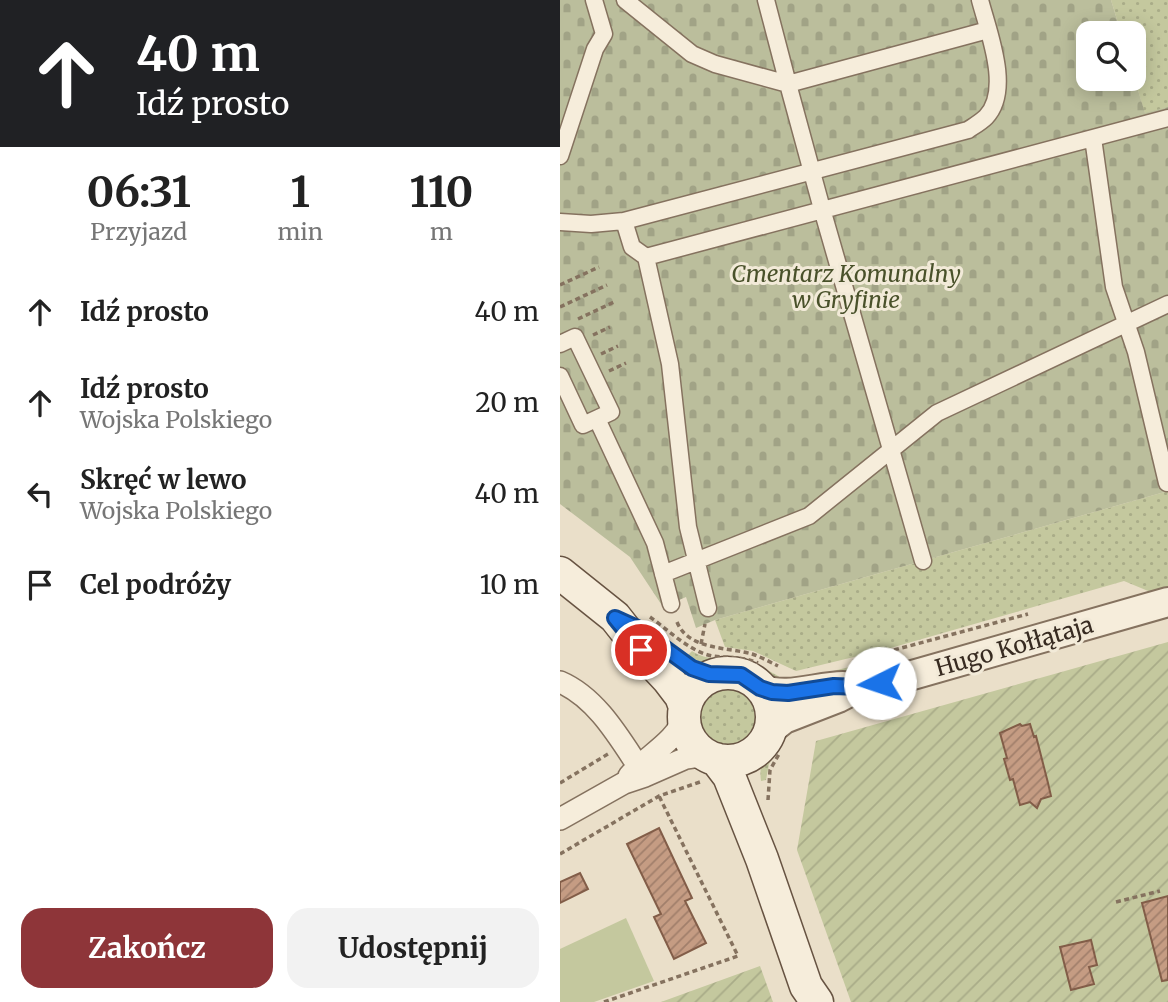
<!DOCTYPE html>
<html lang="pl">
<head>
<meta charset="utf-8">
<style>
  body { margin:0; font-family:Merriweather,serif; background:#f2f2f2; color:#222; height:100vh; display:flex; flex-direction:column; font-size:26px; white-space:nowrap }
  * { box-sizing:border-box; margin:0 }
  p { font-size:23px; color:#767676 }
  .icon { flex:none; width:38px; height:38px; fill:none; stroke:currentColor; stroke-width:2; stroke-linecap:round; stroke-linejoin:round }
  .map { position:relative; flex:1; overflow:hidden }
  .panel { display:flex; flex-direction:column; background:#fff; width:560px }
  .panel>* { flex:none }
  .hud { background:#202124; color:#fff; overflow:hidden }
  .controls { position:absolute; left:516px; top:21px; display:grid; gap:14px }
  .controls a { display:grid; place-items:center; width:70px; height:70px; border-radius:14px; background:#fff; box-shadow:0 4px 18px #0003; font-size:35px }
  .pin { position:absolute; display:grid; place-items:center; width:60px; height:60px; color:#fff; margin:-30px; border:4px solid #fff; border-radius:50%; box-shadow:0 2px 7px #0007 }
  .me { position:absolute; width:77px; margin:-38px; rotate:266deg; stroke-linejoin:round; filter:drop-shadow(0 0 5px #0008) }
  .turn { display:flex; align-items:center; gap:24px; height:147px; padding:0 21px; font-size:32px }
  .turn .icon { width:91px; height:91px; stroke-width:2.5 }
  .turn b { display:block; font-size:49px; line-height:60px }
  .eta { display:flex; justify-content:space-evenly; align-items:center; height:119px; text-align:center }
  .eta b { font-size:42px; font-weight:700; line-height:49px }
  .primary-button { display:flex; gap:14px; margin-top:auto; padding:14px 21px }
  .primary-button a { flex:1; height:80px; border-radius:21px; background:#8e3539; color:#fff; font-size:28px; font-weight:700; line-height:80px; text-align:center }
  .primary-button a+a { background:#f2f2f2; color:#222 }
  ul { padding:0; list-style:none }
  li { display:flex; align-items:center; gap:21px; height:91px; padding:0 21px }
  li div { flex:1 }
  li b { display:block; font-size:26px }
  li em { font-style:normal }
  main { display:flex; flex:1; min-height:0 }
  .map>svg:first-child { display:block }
  .grass { fill:url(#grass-dots) }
  .cemetery { fill:url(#cemetery-stones) }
  .garden { fill:url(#garden-furrows) }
  .pitch { fill:#c4c89e }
  .building { fill:url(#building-hatch); stroke:#825d48; stroke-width:2 }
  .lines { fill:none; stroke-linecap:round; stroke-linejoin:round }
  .pedestrian-casing { stroke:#85725f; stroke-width:19 }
  .minor-casing { stroke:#85725f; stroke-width:24 }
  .tertiary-casing { stroke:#85725f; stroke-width:32 }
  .secondary-casing { stroke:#675342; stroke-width:35 }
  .path { stroke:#85725f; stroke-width:3.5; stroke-dasharray:5 3.5; stroke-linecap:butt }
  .pedestrian { stroke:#f6eddb; stroke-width:16 }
  .minor { stroke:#f6eddb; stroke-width:21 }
  .tertiary { stroke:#f6eddb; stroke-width:28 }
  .secondary { stroke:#f6eddb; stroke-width:32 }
  .route-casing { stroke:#114b97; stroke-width:18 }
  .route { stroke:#1a73e8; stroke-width:12 }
  .labels { text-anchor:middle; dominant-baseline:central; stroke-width:6; stroke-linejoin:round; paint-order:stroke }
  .park-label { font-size:23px; font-style:italic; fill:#49512a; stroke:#f2ead8 }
  .street-label { font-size:23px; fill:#372b21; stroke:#f2ead8 }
</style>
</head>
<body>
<main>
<section class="panel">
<div class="hud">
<div class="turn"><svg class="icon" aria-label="ahead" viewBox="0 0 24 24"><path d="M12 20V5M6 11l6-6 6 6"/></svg><div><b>40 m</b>Idź prosto</div></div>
</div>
<div class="eta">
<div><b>06:31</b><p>Przyjazd</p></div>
<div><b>1</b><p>min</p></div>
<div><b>110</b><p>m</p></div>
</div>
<ul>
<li><svg class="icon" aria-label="ahead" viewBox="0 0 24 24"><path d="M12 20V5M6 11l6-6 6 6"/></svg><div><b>Idź prosto</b></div><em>40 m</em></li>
<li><svg class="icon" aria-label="ahead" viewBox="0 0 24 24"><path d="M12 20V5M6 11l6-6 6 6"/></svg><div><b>Idź prosto</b><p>Wojska Polskiego</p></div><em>20 m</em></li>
<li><svg class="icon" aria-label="left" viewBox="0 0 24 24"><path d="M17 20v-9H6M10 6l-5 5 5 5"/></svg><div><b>Skręć w lewo</b><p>Wojska Polskiego</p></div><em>40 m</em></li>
<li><svg class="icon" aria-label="arrive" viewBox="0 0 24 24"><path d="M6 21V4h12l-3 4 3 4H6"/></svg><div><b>Cel podróży</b></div><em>10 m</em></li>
</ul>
<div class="primary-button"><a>Zakończ</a><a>Udostępnij</a></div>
</section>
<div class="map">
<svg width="608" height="1002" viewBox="0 0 608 1002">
  <defs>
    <pattern id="grass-dots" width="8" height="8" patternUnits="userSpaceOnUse" patternTransform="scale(1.75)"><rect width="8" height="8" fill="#c4c89e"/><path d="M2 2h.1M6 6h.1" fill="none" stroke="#a9ac88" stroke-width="1.8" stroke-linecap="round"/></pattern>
    <pattern id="cemetery-stones" width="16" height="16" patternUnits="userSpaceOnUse" patternTransform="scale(1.75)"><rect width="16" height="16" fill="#bbbe9c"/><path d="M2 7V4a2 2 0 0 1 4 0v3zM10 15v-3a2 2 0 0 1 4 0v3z" fill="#a1a386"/></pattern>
    <pattern id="garden-furrows" width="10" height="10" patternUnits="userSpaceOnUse" patternTransform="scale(1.75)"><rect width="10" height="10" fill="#c4c89e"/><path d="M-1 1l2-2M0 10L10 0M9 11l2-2" fill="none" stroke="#a9ac88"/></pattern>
    <pattern id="building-hatch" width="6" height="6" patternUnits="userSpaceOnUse" patternTransform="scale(1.75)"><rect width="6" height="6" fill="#c59c83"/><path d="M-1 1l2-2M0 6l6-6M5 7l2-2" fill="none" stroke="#a17f6b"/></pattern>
  </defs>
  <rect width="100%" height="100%" fill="#eadfc9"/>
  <path class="grass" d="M551,0H608V107L585,114L574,77V33H561Z
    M608,491V589L593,593L564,581L327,649L236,671L193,651L165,647L155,620Z
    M132,651C147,661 160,657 176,660C191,662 216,672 227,683L207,682L184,668L147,665L127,656Z
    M330,657L328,664L323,671L295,676L273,671Z
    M141 717a27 27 0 1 1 54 0a27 27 0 1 1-54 0Z
    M236,722L209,764L206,780L201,781C197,753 216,738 236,722Z"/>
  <path class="cemetery" d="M0,0H551L561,33H528V79H574V77L585,113L608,107V491L155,620L136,628L126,597L103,607L70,557L0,504Z"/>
  <path class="garden" d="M608,642V1002H291L237,850L256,741Z
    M200,966L213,1002H101Z"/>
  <path class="pitch" d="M66,918L94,981L34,1002H0V949Z"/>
  <path class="building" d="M460,724L462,726L470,724L474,737L476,736L488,783L491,796L481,799L477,808L470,802L460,805L453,779L450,780L444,759L447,758L440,733Z
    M99,828L132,898L125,901L146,943L114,959L94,917L101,914L67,844Z
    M20,873L28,889L0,903V882Z
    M608,896V980L602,981L582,903Z
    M531,940L537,965L529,967L534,984L511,990L500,947Z"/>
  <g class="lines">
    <g class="pedestrian-casing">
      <path id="pedestrian" d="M65,0L132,54L155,64L228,84
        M206,0L228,84
        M533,138L554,287L576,352L607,483
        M0,156L35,49L44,34L34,0
        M64,221L72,247L86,257L110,364L128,527L148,608
        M0,222L31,224L64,221L408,130C414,126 421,122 426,117C452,90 428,31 420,0
        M86,257L608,118
        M0,344L15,337L51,412L23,425L0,376
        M37,419L95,543L111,604
        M363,561L262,209L228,84L428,30
        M103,574L249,516L377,413L608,304"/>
    </g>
    <g class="minor-casing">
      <path id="minor" d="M0,682C35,697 57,734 78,766
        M69,776C86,756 116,742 124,717
        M0,819L64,783L85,776L126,758L147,755"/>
    </g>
    <g class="tertiary-casing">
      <path id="tertiary" d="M200,688C226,700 256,686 283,686
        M209,731L224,719L278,698L299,687L335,680L608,602"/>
    </g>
    <g class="secondary-casing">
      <path id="secondary" d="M0,573L55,617L81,650L108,679L121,696L125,707
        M124 717a44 44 0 1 1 88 0a44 44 0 1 1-88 0Z
        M156,759L169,776L202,859L246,986L257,1002"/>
    </g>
    <path class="path" d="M0,285L39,267
      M0,307L47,285
      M18,319L54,302
      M33,335L50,327
      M41,354L58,346
      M49,371L66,363
      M90,617C107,629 125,647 145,654C162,660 177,654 198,663
      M117,622C128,650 168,647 192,654C201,657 210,662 218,666
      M141,644L145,624
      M293,661L468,614
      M0,783L48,754
      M208,800L210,770L219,754
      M0,854L99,796L140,782
      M556,902L600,891
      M44,1002L178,956L99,796"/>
    <use href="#pedestrian" class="pedestrian"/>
    <use href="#minor" class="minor"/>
    <use href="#tertiary" class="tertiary"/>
    <use href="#secondary" class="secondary"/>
  </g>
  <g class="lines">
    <g class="route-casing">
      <path id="route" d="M81,650L55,618L77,628L132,668L149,674L181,675L200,688L212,692L228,693L274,686L299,687L320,683"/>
    </g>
    <use href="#route" class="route"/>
  </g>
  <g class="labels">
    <g class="park-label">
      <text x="286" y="273">Cmentarz Komunalny<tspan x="286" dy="26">w Gryfinie</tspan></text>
    </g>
    <g class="street-label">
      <text transform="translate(454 646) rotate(-16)">Hugo Kołłątaja</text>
    </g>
  </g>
</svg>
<div class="controls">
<a><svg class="icon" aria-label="search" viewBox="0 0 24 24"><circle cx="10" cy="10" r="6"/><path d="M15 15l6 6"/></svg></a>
</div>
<div class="pin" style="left:81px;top:650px;background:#d93025"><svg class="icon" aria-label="arrive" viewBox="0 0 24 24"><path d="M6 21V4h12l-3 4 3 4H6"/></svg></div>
<svg class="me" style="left:320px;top:683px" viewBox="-20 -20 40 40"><circle r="19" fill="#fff"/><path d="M0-13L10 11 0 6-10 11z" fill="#1a73e8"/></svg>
</div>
</main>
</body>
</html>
